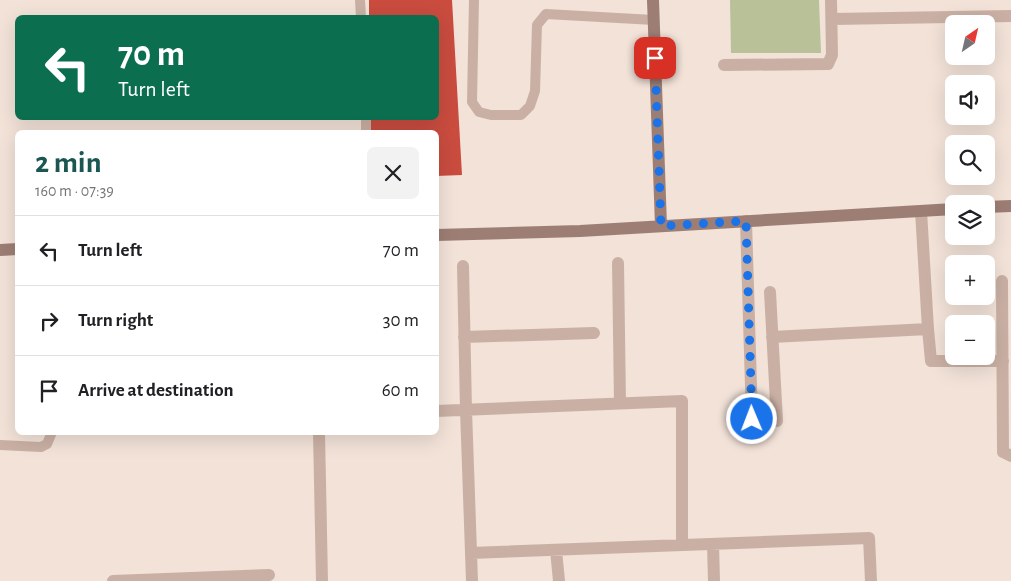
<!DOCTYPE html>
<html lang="en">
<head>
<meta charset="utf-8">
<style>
  body { margin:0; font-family:"Alegreya Sans",sans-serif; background:#f2f2f2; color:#202124; height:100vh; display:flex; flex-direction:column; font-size:19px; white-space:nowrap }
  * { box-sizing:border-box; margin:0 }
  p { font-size:16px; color:#757577 }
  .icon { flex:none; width:28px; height:28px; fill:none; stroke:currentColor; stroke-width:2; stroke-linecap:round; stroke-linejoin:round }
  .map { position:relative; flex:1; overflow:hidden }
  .drawer { position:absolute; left:15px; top:130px; width:424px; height:305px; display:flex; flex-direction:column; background:#fff; border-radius:8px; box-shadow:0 5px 20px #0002 }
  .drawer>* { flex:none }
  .hud { position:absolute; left:15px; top:15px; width:424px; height:105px; border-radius:8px; box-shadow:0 5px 20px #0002; background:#0b6e4f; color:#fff; overflow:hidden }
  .needle { width:32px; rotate:34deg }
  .fabs { position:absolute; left:945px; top:15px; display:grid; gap:10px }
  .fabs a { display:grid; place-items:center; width:50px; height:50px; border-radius:8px; background:#fff; box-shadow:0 5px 20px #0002; font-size:25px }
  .pin { position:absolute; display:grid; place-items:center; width:42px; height:42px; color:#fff; margin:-21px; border-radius:10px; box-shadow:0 2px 8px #0006 }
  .me { position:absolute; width:55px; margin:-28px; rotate:359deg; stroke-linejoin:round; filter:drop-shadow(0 0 4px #0008) }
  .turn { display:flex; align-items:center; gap:18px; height:105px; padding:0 20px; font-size:22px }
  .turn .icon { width:65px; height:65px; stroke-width:2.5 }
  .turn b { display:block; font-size:35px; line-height:42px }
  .round { display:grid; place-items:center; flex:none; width:52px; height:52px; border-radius:8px; background:#f2f2f2 }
  .headline { display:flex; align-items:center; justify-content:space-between; height:85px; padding:0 20px }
  h1 { font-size:30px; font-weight:700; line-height:38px; color:#1b5752 }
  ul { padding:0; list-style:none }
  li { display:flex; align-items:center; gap:15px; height:70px; padding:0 20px; border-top:1px solid #e0e0e0 }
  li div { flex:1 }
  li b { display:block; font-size:19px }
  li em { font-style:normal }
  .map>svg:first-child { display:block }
  .green { fill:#b9c198 }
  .building { fill:#c94c3f }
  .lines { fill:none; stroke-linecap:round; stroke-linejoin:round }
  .lane { stroke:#cab0a4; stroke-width:10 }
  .street { stroke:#cab0a4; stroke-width:12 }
  .secondary { stroke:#9d7e75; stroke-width:12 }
  .route { stroke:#1a73e8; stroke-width:9; stroke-dasharray:0 16.2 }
</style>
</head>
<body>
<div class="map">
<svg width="1011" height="581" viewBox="0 0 1011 581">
  <rect width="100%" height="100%" fill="#f2e2d8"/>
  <path class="green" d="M730,0H819L821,53H731Z"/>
  <path class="building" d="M369,0H452L462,175L436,176V132H369V118H436V18H369Z"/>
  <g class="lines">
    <path class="lane" d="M360,0L361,18
      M474,0L472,102L479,112L491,115H521L530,106L535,91L537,25L546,14L654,20
      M366,118V132
      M0,445L41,447L47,444L52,432"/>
    <path class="street" d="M832,19L1011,16
      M724,65L828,64L832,55L831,0
      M746,221L752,419
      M618,263L620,403
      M463,266L466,410L472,581
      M1002,281L1003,452L1011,456
      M770,292L777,421
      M928,329L931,361H1003
      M464,337L594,333
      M772,337L928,329L921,211
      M436,411L682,401V545
      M319,432L322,581
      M713,544L714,581
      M556,550L559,581
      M471,553L869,538L871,581
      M113,581L269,575"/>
    <path class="secondary" d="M653,0L661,226
      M986,207L1011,206
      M436,235L580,231L954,209
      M0,250L18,249"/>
  </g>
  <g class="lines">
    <path class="route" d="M655,58L661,226L746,221L752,419"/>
  </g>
</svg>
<div class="fabs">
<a><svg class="needle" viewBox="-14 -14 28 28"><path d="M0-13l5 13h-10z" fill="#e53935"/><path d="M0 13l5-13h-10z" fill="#757577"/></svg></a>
<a><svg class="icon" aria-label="sound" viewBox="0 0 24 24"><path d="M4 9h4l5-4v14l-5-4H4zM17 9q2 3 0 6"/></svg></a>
<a><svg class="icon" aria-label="search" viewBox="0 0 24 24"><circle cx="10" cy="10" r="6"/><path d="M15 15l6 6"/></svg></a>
<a><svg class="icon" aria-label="layers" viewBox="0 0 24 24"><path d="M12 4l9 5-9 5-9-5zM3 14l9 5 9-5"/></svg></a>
<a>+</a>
<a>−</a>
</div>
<div class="pin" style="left:655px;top:58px;background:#d93025"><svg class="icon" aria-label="arrive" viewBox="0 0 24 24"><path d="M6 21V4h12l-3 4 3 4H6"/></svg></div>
<svg class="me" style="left:752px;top:419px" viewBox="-20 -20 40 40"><circle r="17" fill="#1a73e8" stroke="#fff" stroke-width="3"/><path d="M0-11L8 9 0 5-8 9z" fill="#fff"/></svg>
<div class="hud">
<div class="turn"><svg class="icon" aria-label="left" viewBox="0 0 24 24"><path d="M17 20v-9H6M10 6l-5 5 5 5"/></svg><div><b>70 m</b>Turn left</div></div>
</div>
<section class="drawer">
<div class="headline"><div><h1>2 min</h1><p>160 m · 07:39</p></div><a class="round"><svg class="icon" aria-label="close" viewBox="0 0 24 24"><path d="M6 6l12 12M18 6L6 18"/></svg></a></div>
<ul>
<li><svg class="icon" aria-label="left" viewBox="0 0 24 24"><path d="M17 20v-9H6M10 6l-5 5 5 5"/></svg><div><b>Turn left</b></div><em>70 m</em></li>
<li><svg class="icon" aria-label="right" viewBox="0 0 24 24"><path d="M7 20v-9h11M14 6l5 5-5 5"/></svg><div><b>Turn right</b></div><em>30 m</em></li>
<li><svg class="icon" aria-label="arrive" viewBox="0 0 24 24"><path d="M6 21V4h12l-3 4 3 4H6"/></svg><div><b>Arrive at destination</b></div><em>60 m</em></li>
</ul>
</section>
</div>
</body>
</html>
